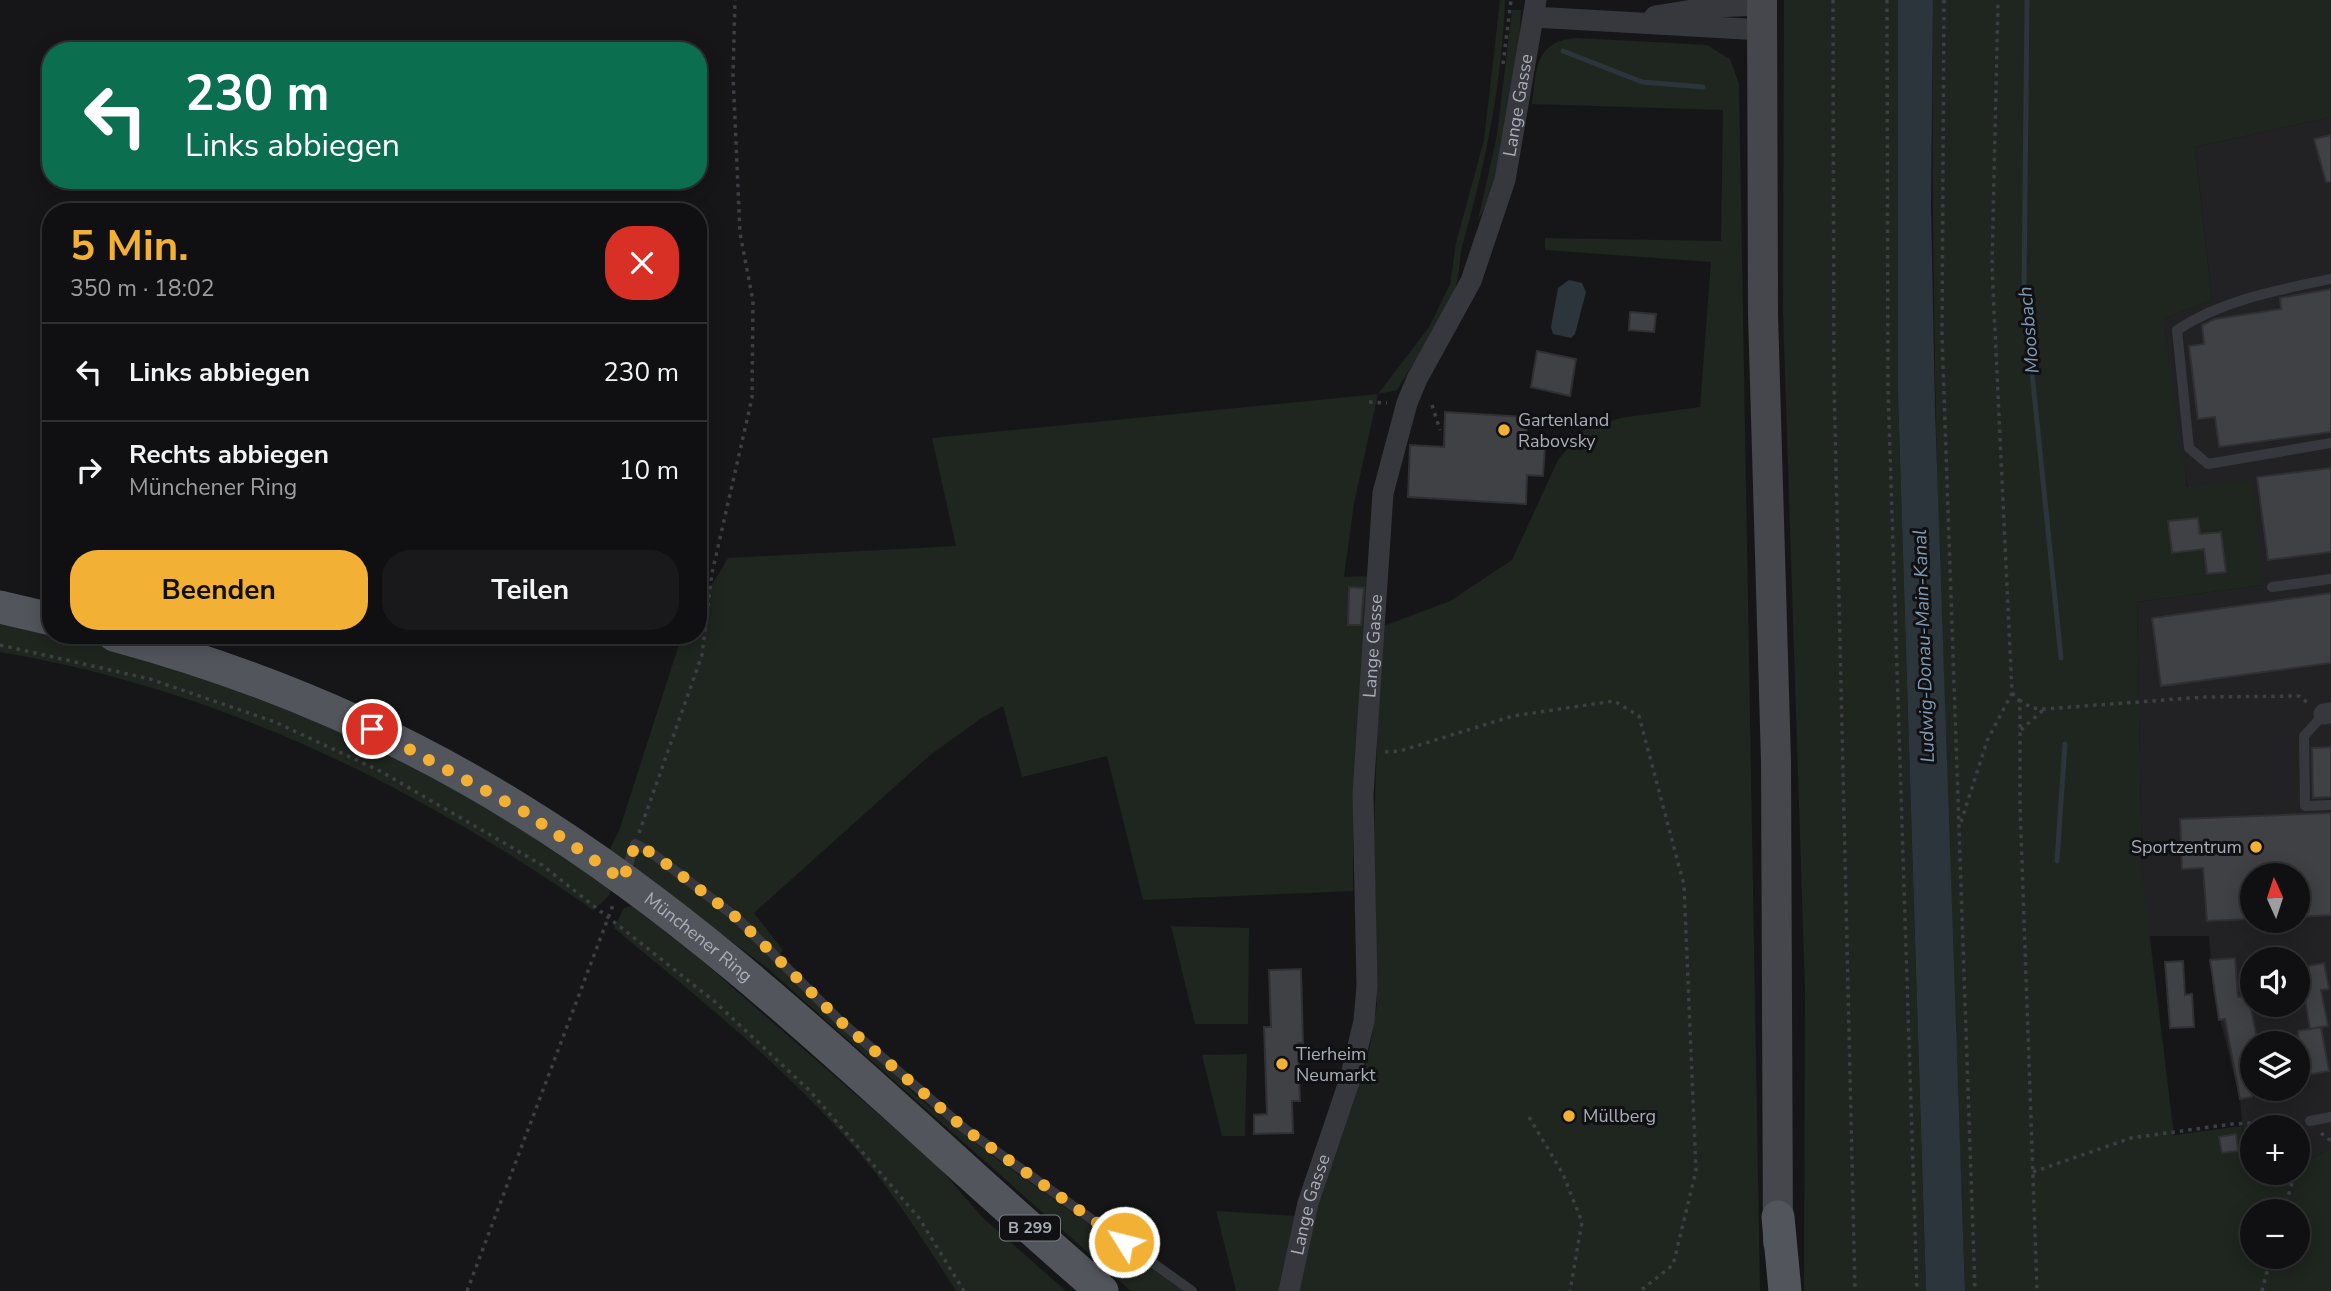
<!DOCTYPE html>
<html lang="de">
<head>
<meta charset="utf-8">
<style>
  body { margin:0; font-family:"Nunito Sans",sans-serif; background:#19191b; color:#f1f3f6; height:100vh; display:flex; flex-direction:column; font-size:26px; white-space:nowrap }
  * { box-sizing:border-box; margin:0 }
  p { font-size:23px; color:#9c9d9f }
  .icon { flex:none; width:38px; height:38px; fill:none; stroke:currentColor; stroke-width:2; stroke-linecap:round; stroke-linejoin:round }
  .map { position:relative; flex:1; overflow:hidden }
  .panel { position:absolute; left:42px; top:203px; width:665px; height:441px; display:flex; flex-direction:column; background:#101012; border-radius:28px; box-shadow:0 4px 18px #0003,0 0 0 2px #303032 }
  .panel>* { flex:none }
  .banner { position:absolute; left:42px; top:42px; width:665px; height:147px; border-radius:28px; box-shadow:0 4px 18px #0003,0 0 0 2px #303032; background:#0b6e4f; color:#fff; overflow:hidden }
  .needle { width:46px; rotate:357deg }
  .tools { position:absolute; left:2240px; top:863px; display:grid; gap:14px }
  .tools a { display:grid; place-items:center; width:70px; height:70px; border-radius:50%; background:#101012; box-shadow:0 4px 18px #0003,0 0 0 2px #303032; font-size:35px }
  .pin { position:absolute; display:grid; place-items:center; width:60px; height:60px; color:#fff; margin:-30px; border:4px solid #fff; border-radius:50%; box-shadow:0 2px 7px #0007 }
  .me { position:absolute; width:77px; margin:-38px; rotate:306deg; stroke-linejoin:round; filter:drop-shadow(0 0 5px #0008) }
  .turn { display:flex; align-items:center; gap:24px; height:147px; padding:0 28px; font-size:32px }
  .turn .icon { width:91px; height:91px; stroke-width:2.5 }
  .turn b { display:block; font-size:49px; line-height:60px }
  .round { display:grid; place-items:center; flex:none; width:74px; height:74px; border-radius:28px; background:#19191b }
  .overview { display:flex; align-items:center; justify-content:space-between; height:119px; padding:0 28px }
  h1 { font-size:42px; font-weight:700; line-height:52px; color:#f2b134 }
  .button { display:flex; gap:14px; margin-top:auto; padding:14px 28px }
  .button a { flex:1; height:80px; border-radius:28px; background:#f2b134; color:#111; font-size:28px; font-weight:700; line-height:80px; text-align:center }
  .button a+a { background:#19191b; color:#f1f3f6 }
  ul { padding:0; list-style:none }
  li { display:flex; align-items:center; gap:21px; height:98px; padding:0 28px; border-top:2px solid #303032 }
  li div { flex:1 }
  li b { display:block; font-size:26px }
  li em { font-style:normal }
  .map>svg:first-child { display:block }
  .built { fill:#222225; fill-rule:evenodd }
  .green { fill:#1e261f; fill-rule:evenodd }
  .water { fill:#2c353c }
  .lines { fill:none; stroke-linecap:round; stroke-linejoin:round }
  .stream { stroke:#2c353c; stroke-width:5 }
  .building { fill:#404145; stroke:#303034; stroke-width:2 }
  .path { stroke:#3d3f44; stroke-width:3.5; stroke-dasharray:3.5 5; stroke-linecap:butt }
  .lane { stroke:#37383d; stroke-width:10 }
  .street { stroke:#37383d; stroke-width:21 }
  .secondary { stroke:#45474d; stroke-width:30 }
  .primary { stroke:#53555c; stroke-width:33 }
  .route { stroke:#f2b134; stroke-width:12; stroke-dasharray:0 21.6 }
  .poi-dot { fill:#f2b134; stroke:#111113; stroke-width:2.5 }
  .labels { text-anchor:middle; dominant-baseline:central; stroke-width:6; stroke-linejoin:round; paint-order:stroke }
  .shield { fill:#111113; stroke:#7b7e86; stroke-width:2 }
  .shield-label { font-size:16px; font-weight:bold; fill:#a8adb8 }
  .street-label { font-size:18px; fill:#a8adb8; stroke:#111113 }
  .poi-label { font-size:18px; fill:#a8adb8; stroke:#111113; text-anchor:start }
  .water-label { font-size:19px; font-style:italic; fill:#7f9bb3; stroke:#111113 }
</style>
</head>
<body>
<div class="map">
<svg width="2331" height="1291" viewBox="0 0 2331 1291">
  <rect width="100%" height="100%" fill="#161618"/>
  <path class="built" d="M2331,117V1148L2298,1166V1127H2252V1172L2274,1173L2247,1177L2240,1099L2213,991L2209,936H2148L2142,873L2137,602L2263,585L2188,488L2181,452L2163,319L2212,300L2195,147ZM2252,875H2298V920H2252ZM2252,959H2298V1004H2252ZM2252,1043H2298V1088H2252Z"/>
  <path class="green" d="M1500,0H1505C1502,84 1485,166 1462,247C1459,260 1460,276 1455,289C1442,324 1416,358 1397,390L1378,394L1354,503L1344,577L1368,576L1353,822V891L1143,900L1107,756L1022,777L1003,706L980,719L929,756L754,913L783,950L773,961L920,1099L987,1152L1183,1291H1131L766,967L609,851L619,831L682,635H698V607L728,558L956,546L932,438L1378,394L1429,327L1450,284L1456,243L1484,140Z
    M1784,0H1898V395L1926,1291H1804L1805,990L1783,313Z
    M1933,0H2331V117L2195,147L2212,300L2163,319L2187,487L2253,481L2263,585L2137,602L2142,873L2174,1135L2242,1126L2247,1177L2298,1172V1166L2331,1148V1291H1965C1950,861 1929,431 1933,0ZM2252,1211H2298V1256H2252Z
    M1512,10H1521C1518,66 1509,175 1478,220L1497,135Z
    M1577,38L1707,45L1730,59L1739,84L1760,1291H1296L1314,1209L1367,1061L1377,1005L1374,830L1381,627L1450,601L1512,560L1558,460L1582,431L1620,418L1700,407L1711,262L1545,250V238L1721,241L1723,110L1532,104C1537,69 1534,41 1577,38Z
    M0,623L116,649L183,669L371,743L512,822L612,888L608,897L593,910C415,785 216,688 0,652Z
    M632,906L693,953L938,1166L981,1216L1066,1291H956C927,1246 899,1201 865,1160C791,1071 702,1001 614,928L624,908Z
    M1171,926L1249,928L1248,1024H1195Z
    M1247,1054L1245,1136H1222L1202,1055Z
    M1216,1211L1297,1216L1282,1291H1236Z"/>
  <path class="water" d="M1898,0H1933L1931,207L1935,408L1965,1291H1926L1898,395Z
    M1569,280L1582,283L1586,292L1575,334L1571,338L1553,334L1551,327L1558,288Z"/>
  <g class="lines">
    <path class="stream" d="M2027,0L2024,294L2061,658
      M1563,51L1642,82L1703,87
      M2057,861L2065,744"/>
  </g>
  <path class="building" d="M2331,135V182H2326L2314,139Z
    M2331,289V432L2219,447L2215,417L2198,419L2189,346L2204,344L2202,325L2215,319L2281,309L2280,298Z
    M1630,312L1656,314L1654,332L1629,330Z
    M1537,351L1576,359L1570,396L1531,387Z
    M1445,412L1527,417L1526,446L1545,447L1543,476L1527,475L1526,504L1408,497L1410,445L1444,447Z
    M2331,468V552L2268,560L2257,477Z
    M2198,518L2200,534L2221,532L2226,572L2207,574L2204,549L2172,553L2168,521Z
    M1349,587L1364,588L1361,625H1348Z
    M2331,593V663L2161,686L2152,618Z
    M2331,747V797L2313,798L2312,748Z
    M2331,813V915L2298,917V875H2252V919L2207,921L2203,868L2182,869L2180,819Z
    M2235,958L2238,997L2248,995L2258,1043H2252V1097L2240,1099L2225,1019L2219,1020L2210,960Z
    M2183,961L2185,995L2192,994L2194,1027L2170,1028L2165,962Z
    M2324,963L2329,989L2321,990L2328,1026L2310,1029L2304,993L2298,994V968Z
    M1301,969L1303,1043H1298L1300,1101H1292L1293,1133L1254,1134V1115L1267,1114L1264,1027H1271L1269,970Z
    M2321,1027L2329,1071L2301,1076L2298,1031Z
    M2236,1134L2238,1151L2222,1153L2219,1137Z"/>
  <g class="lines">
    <path class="path" d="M1833,0L1834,382L1855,1291
      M1887,0L1888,389L1917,1291
      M1944,0L1942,336L1975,1291
      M1503,64L1511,0
      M1369,402L1387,403
      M1432,405L1440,430
      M0,645L150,679L275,722L380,771L542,865L714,1001L810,1091L919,1218L964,1291
      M2012,693L2019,700L2020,710V805L2037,1291
      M2019,700L2032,708L2045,709L2204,697L2299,696L2309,704
      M2021,730L2043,710
      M1385,752L1400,751L1513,716L1614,701L1639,716L1684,885L1696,1171L1673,1265L1640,1291
      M1961,822L1987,741L2012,693L1992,267L1998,0
      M639,833L702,655L712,573L752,398L753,301L740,233L733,75L735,0
      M1529,1117L1563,1174L1582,1222L1570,1291
      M2321,1133L2331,1141
      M2298,1164L2307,1133
      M2033,1172L2131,1138L2232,1124L2297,1121
      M2284,1211L2295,1172
      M467,1291L613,905
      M2262,1291L2271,1256"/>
    <path class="lane" d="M2331,279C2277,290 2223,300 2177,330L2189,448L2208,464L2331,443
      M2272,587L2331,579
      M2324,714L2304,736L2305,806L2331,805
      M624,877L635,844L652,853L737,918L839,1020L965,1129L1192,1291
      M2310,1121L2331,1117"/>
    <g class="street">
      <path d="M1655,16L1712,7L1762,5"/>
      <path d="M1534,17L1762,30"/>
      <path d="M2324,714L2331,713"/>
      <path id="s1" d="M1289,1291L1308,1203L1350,1079L1364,1021L1367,986L1363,794L1383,493L1407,403L1417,379L1471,281L1505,180L1536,0"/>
    </g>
    <path class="secondary" d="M1762,0L1763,314L1776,761L1778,1242"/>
    <g class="primary">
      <path d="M0,607L51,619"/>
      <path id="s2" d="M114,635C258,674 396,732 522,811C736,943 912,1129 1102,1291"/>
      <path d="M1778,1217L1785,1291"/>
    </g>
  </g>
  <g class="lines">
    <path class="route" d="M372,729L523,811L623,880L635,845L652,853L737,918L839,1020L965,1129L1124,1242"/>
  </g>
  <g class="poi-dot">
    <circle cx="1504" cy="430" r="7"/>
    <circle cx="2256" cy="847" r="7"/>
    <circle cx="1282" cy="1064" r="7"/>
    <circle cx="1569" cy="1116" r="7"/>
  </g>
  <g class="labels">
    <rect class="shield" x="1000" y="1215.5" width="60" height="25" rx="5"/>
    <g class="shield-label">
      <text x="1030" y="1228">B 299</text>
    </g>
    <g class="street-label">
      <text stroke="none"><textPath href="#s1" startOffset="1223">Lange Gasse</textPath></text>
      <text stroke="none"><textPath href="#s1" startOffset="656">Lange Gasse</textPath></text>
      <text stroke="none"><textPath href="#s2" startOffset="663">Münchener Ring</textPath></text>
      <text stroke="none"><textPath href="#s1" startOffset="89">Lange Gasse</textPath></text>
    </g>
    <g class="poi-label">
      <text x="1518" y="420">Gartenland<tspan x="1518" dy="21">Rabovsky</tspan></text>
      <text x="2242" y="847" text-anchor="end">Sportzentrum</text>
      <text x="1296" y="1054">Tierheim<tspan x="1296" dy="21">Neumarkt</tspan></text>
      <text x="1583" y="1116">Müllberg</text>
    </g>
    <g class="water-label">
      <text transform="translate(2029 330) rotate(-95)">Moosbach</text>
      <text transform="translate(1924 646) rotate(-92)">Ludwig-Donau-Main-Kanal</text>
    </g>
  </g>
</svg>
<div class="tools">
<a><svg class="needle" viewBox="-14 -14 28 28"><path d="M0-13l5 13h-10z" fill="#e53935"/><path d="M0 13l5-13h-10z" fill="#9c9d9f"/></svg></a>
<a><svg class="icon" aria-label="sound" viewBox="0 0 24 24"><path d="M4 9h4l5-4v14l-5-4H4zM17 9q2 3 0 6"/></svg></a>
<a><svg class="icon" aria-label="layers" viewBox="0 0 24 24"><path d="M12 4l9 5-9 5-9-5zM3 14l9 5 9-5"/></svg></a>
<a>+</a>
<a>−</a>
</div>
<div class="pin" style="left:372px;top:729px;background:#d93025"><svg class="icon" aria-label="arrive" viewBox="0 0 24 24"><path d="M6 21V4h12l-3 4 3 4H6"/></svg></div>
<svg class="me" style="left:1124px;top:1242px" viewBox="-20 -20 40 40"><circle r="17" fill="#f2b134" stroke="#fff" stroke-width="3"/><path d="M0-11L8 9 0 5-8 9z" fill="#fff"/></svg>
<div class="banner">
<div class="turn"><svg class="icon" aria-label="left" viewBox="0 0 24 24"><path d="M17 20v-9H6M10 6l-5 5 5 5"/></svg><div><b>230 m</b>Links abbiegen</div></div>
</div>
<section class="panel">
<div class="overview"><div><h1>5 Min.</h1><p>350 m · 18:02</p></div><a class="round" style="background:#d93025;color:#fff"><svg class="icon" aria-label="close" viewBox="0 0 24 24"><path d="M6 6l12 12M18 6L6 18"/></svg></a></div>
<ul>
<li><svg class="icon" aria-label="left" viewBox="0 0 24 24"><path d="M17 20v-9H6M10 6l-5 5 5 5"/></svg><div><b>Links abbiegen</b></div><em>230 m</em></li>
<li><svg class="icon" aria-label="right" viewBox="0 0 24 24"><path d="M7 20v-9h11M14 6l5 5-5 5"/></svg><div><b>Rechts abbiegen</b><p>Münchener Ring</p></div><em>10 m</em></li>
</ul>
<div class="button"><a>Beenden</a><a>Teilen</a></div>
</section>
</div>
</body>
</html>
